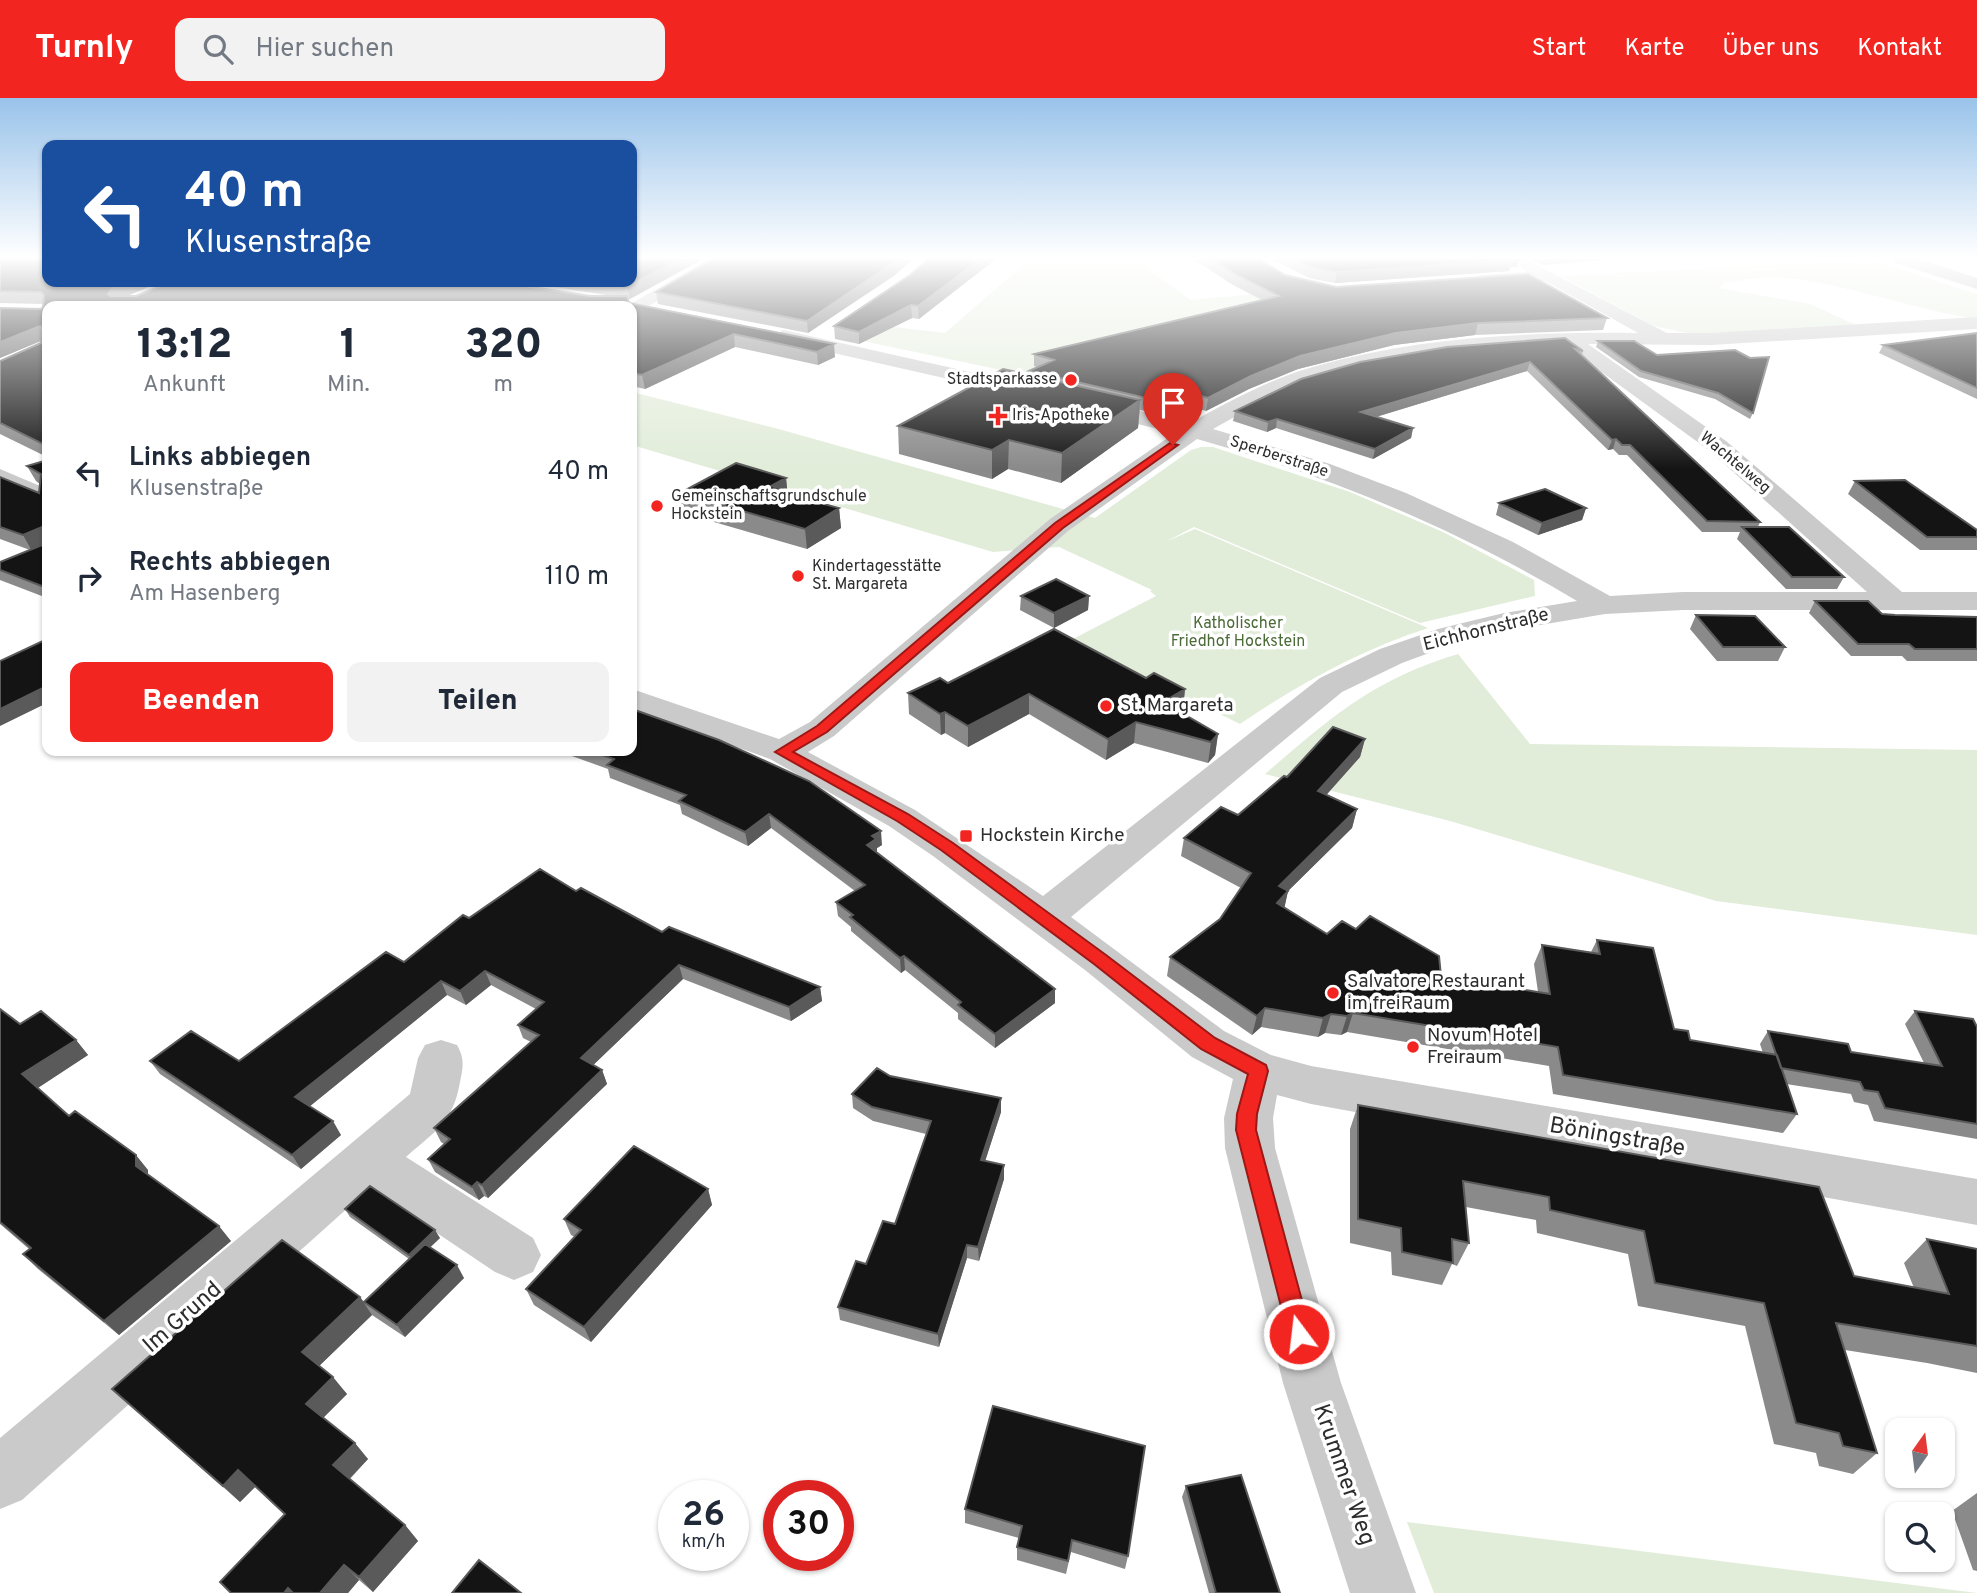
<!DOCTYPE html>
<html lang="de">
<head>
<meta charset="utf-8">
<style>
  body { margin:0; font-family:Overpass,sans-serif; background:#f2f2f3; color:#1f2937; height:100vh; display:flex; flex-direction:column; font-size:26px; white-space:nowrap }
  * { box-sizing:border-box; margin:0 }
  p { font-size:23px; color:#747a83 }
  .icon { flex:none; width:38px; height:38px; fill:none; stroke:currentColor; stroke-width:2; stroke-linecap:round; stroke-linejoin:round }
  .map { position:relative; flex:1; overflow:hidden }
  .sheet { position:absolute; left:42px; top:203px; width:595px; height:455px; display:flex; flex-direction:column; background:#fff; border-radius:14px; box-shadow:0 2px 5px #0004 }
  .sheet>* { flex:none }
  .hud { position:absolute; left:42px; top:42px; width:595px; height:147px; border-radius:14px; box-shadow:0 2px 5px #0004; background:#1a4fa0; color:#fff; overflow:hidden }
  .needle { width:46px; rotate:14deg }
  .fabs { position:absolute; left:1885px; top:1320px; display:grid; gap:14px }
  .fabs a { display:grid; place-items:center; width:70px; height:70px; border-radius:14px; background:#fff; box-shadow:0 2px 5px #0004; font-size:35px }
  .speed { position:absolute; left:658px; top:1382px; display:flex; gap:14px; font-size:35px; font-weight:700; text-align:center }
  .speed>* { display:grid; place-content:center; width:91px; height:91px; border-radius:50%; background:#fff; box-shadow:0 2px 5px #0004; line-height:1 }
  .speed small { font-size:18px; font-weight:400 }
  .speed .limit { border:10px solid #d22; background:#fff; color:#111 }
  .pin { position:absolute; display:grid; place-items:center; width:60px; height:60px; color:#fff; margin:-72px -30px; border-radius:50% 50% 50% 0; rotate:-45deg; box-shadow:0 0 7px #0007 }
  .pin .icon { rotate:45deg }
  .me { position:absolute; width:77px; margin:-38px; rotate:345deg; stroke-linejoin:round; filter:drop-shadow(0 0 5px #0008) }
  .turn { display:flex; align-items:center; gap:24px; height:147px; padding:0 28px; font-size:32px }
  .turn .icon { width:91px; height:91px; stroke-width:2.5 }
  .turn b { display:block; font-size:49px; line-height:60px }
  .eta { display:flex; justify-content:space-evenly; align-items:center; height:119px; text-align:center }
  .eta b { font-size:42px; font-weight:800; line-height:49px }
  .cta { display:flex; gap:14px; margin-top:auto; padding:14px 28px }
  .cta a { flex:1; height:80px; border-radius:14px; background:#f22520; color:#fff; font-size:28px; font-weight:800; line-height:80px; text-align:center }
  .cta a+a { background:#f2f2f3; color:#1f2937 }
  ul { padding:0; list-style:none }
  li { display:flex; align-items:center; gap:21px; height:105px; padding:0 28px }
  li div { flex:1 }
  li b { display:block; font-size:26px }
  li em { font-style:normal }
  header { display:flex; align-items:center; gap:42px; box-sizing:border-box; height:98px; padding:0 35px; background:#f22520; color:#fff }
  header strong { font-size:33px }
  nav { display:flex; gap:38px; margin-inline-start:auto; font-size:24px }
  .search { width:490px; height:63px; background:#f2f2f3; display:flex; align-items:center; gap:18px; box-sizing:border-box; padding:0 24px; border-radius:14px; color:#747a83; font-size:26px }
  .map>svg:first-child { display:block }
  .green { fill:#e1ecd9 }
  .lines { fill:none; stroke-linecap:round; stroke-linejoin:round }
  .minor { fill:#cacaca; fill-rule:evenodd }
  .major { fill:#a5a5a5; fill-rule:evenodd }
  .wall { fill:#8a8a8a }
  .shaded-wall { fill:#5a5a5a }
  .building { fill:#141414; stroke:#5a5a5a; stroke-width:2 }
  .route { fill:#f22520; stroke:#9d1815; stroke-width:2 }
  .poi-dot { fill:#f22520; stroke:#fff; stroke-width:2.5 }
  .labels { text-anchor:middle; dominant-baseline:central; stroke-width:7; stroke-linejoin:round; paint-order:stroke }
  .far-poi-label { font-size:16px; fill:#2d2d2d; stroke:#fff; text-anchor:start }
  .far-street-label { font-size:16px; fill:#2d2d2d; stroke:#fff }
  .far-park-label { font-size:16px; fill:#4b6b37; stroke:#fff }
  .street-label { font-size:19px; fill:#2d2d2d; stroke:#fff }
  .poi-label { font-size:19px; fill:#2d2d2d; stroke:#fff; text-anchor:start }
  .near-street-label { font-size:23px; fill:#2d2d2d; stroke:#fff }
</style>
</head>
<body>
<header>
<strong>Turnly</strong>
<div class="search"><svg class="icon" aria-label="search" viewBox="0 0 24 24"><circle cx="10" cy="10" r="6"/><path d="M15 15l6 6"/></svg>Hier suchen</div>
<nav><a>Start</a><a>Karte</a><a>Über uns</a><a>Kontakt</a></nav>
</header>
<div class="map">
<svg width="1977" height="1495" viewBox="0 0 1977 1495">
  <rect width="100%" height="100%" fill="#fff"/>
  <path class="green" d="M1025,161H1134L1191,202L1294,192L1049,272L1020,276L834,237L852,224L945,235L1013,176Z
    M1872,162L1977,196V221C1910,211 1845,185 1777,179C1760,178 1741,183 1724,185L1719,190L1810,206L1858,228L1700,238L1654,228L1560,178Z
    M632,294L775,330L1095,420L1191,352L1201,349H1213L1350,394L1443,434L1534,482L1535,498L1420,525L1194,429L1165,444L1195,431L1428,530C1360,552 1299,586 1240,626L1071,542L1156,498L1150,493L1152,492L1059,449L993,454L632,347Z
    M1458,556L1530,646L1977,652V837L1716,803L1450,723L1265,676C1330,620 1374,581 1458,556Z
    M1407,1424L1977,1495H1434Z"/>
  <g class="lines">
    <path class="minor" d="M709,161H730L642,212H632V208H627Z
      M1527,162L1667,235H1711L1977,219V231L1711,247L1588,246L1726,343L1902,494H1977V512H1683L1605,516L1504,533L1459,544L1402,565L1342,594L1071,819L1224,933L1271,957L1311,968L1977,1081V1127L1311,1006L1277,997L1273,1020L1275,1050L1341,1285L1416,1495H1350L1283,1285L1225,1050L1224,1020L1233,981L1192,959L1085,872L933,758L889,728L770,661L632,612V591L779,641L810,624L1050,421L1175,335L1079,312L1076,307L1079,302L1087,300L1190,325C1230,303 1272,280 1316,268C1421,238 1531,234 1638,235L1545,183L1481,187L1472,182L1481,177L1527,174L1519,167ZM1563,246L1710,353L1867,494H1683L1610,498L1513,444L1406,395L1330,366L1213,331L1252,309L1327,278L1414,259ZM1197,341C1332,379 1457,431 1577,503L1504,515L1438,531L1380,551L1320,580L1043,798L915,712L808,654L834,638L1068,433Z
      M783,232L1032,288L1040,289L1043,294L1040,299L1032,300L776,242L773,238Z
      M0,371L47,391V408L0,387Z
      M441,942L457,947C465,961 463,969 460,984C453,1025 435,1033 406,1059L533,1140L541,1157L533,1174L514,1182L495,1174L370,1090L22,1402L0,1411V1340L410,996L418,960L425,947Z"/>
    <path class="major" d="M1893,161H1919L1977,180V191L1895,165Z"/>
  </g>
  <path class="wall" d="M0,161L47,184H160L126,198H612L524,184H632L630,201H628L629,205L835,259L818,267L735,249L645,291L632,288V208H47V359L0,336V263L41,245L42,242L0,260V210L41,211L43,209V206L0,205Z
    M928,161L919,221L912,220L859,246L835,241L834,228L910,177Z
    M1193,161H1259L1285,177L1336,189L1607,220L1603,232L1475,237L1394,247L1298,271L1249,291L1206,313L1183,306L1176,310L1169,308L1158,316L1140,312L1138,330L1061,385L1008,371L992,381L899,356L898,328L1029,277V273L1037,269L1034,268V256L1262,202L1233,187Z
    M1272,161H1523L1518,164L1517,169H1510L1509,173L1335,185L1309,180Z
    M1530,161H1615L1542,167Z
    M895,177L808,235L658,206L656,194Z
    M1977,235V301L1879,255L1883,247Z
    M1565,240L1583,253L1582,257L1760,424L1758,429L1844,479L1837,491H1786L1737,441L1740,434H1702L1627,357H1619L1613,351L1608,352L1527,273L1376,319L1413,330L1411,340L1373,361L1276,330L1267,334L1233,323L1235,313Z
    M1598,243L1657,257L1753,315L1750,321L1715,301L1639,279L1596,249Z
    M47,362V500L0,482V464L30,452L0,441V379L39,395L40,386L36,383L27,368Z
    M786,380L787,393L816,403L839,410L841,430L807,451L683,415L680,395Z
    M1855,383L1977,432V452H1920L1848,396Z
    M1499,405L1586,410L1582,422L1538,437L1496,417Z
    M1021,498H1089L1088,512L1054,530L1020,512Z
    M1815,503L1882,516L1895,517L1977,519V563H1907L1902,558H1851L1809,515Z
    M1696,517L1785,549L1778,563H1717L1690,531Z
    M1146,580L1185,591L1183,611L1179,613L1218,636L1215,657L1208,665L1134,645L1106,662L1029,616L968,649L945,635L941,637L909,616L908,595L948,585Z
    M1365,641L1360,659L1326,697L1357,711L1352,730L1288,793L1284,810L1327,836L1441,878L1538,894L1534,866L1542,847L1591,854L1597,842L1674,931L1690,942L1763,955L1760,946L1768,933L1851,954L1924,965L1905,926L1915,913L1977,929V1041L1874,1023L1868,1007L1854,1004L1851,996L1786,986L1797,1016L1783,1035L1553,996L1549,968L1347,934L1341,937L1325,935L1318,939L1261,929L1252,937L1167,878L1170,859L1220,821L1241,790L1181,758L1184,740L1238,717L1287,679Z
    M558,653H632L882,747L877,750V755L1055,905L995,950L958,921V915L905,872L901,875L851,833V829L838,818L836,804L855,793L771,730L748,748L682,716L680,707L610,680L608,671Z
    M576,793L662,834L820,889L822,903L791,923L683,881L593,967L602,972L607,986L488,1100L484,1098L479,1102L435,1074L428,1061L444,1046L441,1044L434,1030L531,944L523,940L518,927L536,911L491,887L466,907L447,897L310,1008L341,1037L301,1071L160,976L150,963H239L404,864L469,820Z
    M0,911L20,926L76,942L88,957L38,990L69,1018L148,1072V1077L231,1143L119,1237L38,1171L23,1156L29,1151L0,1126Z
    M890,978L1001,1000V1014L985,1063L1004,1067V1081L979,1163L967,1160L939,1249L840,1222L838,1209L866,1166L895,1126L926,1036L873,1023L853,1010L852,996Z
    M1358,1007L1854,1178L1914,1190L1904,1165L1927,1141L1977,1151V1275L1927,1265L1845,1252L1877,1355L1853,1376L1819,1368L1816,1355L1774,1346L1745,1228L1638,1208L1628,1156L1537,1135L1536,1122L1466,1109L1469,1145L1457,1168L1452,1166L1442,1187L1392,1177L1391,1154L1350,1145V1031Z
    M708,1091L712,1107L591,1244L534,1207L526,1191L575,1139L571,1137L564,1121Z
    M345,1111L440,1140L430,1149L464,1180L405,1239L372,1217L319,1268L347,1296L323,1320L368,1361L350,1381L405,1427L418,1443L373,1494L359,1482L348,1495H231L285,1417L255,1389L240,1404L112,1291L360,1199L364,1204L409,1161L350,1119Z
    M1186,1388L1280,1495H1209L1182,1399Z
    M1977,1395V1473L1973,1472L1952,1413Z
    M965,1411L1128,1458L1125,1471L1071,1454L1066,1476L1017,1462V1449L1019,1440L965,1425Z"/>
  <path class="shaded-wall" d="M680,161H703L630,201L627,189Z
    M899,161H913L895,177L808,235L807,223Z
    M981,161H996L919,221L918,208Z
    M1505,161H1523L1518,164L1517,169H1510L1509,173L1335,185L1337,174Z
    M1544,161H1615L1542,167Z
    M126,184H160L118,202L113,208L108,196L112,190Z
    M911,207L912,220L859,246V234Z
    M1478,225L1475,237L1394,247L1298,271L1249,291L1206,313L1208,300L1251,278L1300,258L1396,235Z
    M40,228L46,241L0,260V244Z
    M734,236L735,249L645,291L642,277Z
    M834,246L835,259L818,267L817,254Z
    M1530,264L1527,273L1359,324L1361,314Z
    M1185,293L1183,306L1176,310L1177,297Z
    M1170,295L1169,308L1158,316L1159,303Z
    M1140,302L1138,330L1061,385L1062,355Z
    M1277,321L1276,330L1267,334L1268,324Z
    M1413,330L1411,340L1373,361L1375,351Z
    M1616,341L1613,351L1608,352L1612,342Z
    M1009,342L1008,371L992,381V352Z
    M786,380L788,399L771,388Z
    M839,410L841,430L807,451L805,431Z
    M1586,410L1582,422L1538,437L1542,425Z
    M47,427V447L32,453L23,437Z
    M1089,498L1088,512L1054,530V515Z
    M47,588V605L0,628V611Z
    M1185,591L1183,611L1161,625L1163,604Z
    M1029,596V616L968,649V628Z
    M945,614V635L941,637L940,616Z
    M1136,624L1134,645L1106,662L1108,641Z
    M1218,636L1215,657L1208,665L1211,644Z
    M1365,641L1360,659L1313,712L1318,693Z
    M1357,711L1352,730L1288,793L1284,812L1273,824L1279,788Z
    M769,716L771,730L748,748L745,734Z
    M881,733L882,747L877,750V755L867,747L872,738Z
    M904,858L905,872L901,875L900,860Z
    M679,867L683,881L586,974L581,960Z
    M485,873L491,887L466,907L460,893Z
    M441,883L447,897L304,1013L295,999Z
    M820,889L822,903L791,923L789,909Z
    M1055,891V905L995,950V936Z
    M1265,910L1261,929L1252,937L1257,918Z
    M1353,915L1347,934L1341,937L1347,918Z
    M1331,916L1325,935L1318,939L1323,920Z
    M76,942L88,957L36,991L22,976Z
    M602,972L607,986L488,1100L482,1087Z
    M1001,1000V1014L981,1076V1062Z
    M333,1023L341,1037L301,1071L292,1057Z
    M136,1057L148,1072V1084L136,1068Z
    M1004,1067V1081L979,1163L978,1149Z
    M477,1084L484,1098L479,1102L472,1089Z
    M708,1091L712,1107L591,1244L584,1229Z
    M219,1128L231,1143L119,1237L104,1223Z
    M435,1132L440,1140L414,1165L409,1157Z
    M967,1147V1160L939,1249L938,1236Z
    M457,1167L464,1180L405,1239L397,1227Z
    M360,1199L372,1217L316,1271L302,1254Z
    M333,1279L347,1296L320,1323L306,1306Z
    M355,1345L368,1361L347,1383L333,1367Z
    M238,1372L255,1389L240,1404L223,1388Z
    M405,1427L418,1443L373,1494L359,1479Z
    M344,1467L359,1482L348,1495H320Z
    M288,1490L293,1495H284Z"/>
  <path class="building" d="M0,161H47V184H126L112,190L108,196L110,198H136L170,184H499L590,198H627L629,205L834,246L817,254L734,236L642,277L632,275V208H47V348L0,325V263L41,245L43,229L40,228L0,244V210L41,211L43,209L44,197L41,194L0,193Z
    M632,161H680L627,189L593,184H632Z
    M713,161H899L807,223L656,194Z
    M928,161H981L918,208L911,207L859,234L834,228L910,177Z
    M1211,161H1259L1285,177L1336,189L1528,176L1607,220L1478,225L1396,235L1300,258L1251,278L1208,300L1185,293L1177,297L1170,295L1159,303L1029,273L1054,262L1034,256L1279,198L1235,176Z
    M1295,161H1511L1512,162L1337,174L1311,169Z
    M1977,235V290L1883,247Z
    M1565,240L1583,253L1575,251L1760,424L1707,423L1630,347H1622L1616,341L1612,342L1530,264L1361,314L1413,330L1375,351L1277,321L1268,324L1235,313L1301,281L1360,264L1447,249Z
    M1598,243H1634L1657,257L1735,252L1750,260L1769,259L1753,315L1718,295L1641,273Z
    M1003,271L1140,302L1062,355L1009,342L992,352L898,328Z
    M47,362V427L23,437L0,429V379L39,395L41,376L27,368Z
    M736,365L786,380L771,388L815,401L813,403L839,410L805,431L680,395Z
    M1905,382L1977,432V439H1927L1855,383Z
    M1545,391L1586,410L1542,425L1499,405Z
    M1742,429H1789L1844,479H1792Z
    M47,445V490L0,472V464Z
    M1056,481L1089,498L1054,515L1021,498Z
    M1815,503H1868L1882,516L1895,517L1977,519V551H1915L1909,546H1858Z
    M1696,517L1755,518L1785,549H1723Z
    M1054,531L1146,580L1154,575L1185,591L1163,604L1218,636L1211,644L1136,624L1108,641L1029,596L968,628L945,614L940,616L908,595L940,580L948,585Z
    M47,541V588L0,611V563Z
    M632,611L719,642L809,683L881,733L872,738L876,741L867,747L1055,891L995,936L958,907L961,904L904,858L900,860L850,819L853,817L836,804L865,787L769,716L745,734L679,703L686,697L607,667L614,661L591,653H632Z
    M1333,629L1365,641L1318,693L1357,711L1279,788L1288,793L1277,805L1327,836L1342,823L1356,831L1370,818L1439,858L1441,878L1550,896L1542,847L1600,856L1597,842L1653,850L1674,931L1688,933L1690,942L1777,957L1797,1016L1563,977L1558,949L1353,915L1347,918L1331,916L1323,920L1265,910L1257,918L1170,859L1220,821L1251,775L1184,740L1221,709L1238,717L1284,678L1287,679Z
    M540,771L576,793L581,790L662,834L669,829L820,889L789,909L679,867L581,960L602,972L482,1087L477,1084L472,1089L428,1061L450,1041L434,1030L539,937L518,927L544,904L485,873L460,893L441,883L295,999L333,1023L292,1057L150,963L191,933L239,963L386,854L404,864L463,817L469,820Z
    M0,911L20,926L41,913L76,942L22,976L69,1018L75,1013L136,1057V1068L219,1128L104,1223L23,1156L31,1150L0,1124Z
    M1915,913L1973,921L1977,929V1026L1885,1010L1878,994L1864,992L1860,984L1781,970L1768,933L1848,946L1851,954L1942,968Z
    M877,970L890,978L1001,1000L981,1062L1004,1067L978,1149L967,1147L938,1236L838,1209L856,1163L866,1166L883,1123L895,1126L931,1023L872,1009L852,996Z
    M1358,1007L1819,1089L1854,1178L1949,1196L1927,1141L1977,1151V1248L1836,1225L1877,1355L1843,1348L1839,1335L1796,1325L1764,1205L1655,1185L1644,1133L1550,1112L1549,1099L1463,1083L1469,1145L1452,1141L1453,1165L1402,1154L1401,1130L1358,1121Z
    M634,1048L708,1091L584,1229L526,1191L581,1132L564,1121Z
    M370,1088L435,1132L409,1157L345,1111Z
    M282,1142L360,1199L302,1254L333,1279L306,1306L355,1345L333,1367L405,1427L359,1479L344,1467L320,1495H293L288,1490L284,1495H231L220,1484L285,1416L238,1372L223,1388L112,1291Z
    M425,1146L457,1167L397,1227L364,1204Z
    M993,1308L1145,1348L1128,1458L1072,1442L1068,1463L1017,1449L1022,1428L965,1411Z
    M1241,1377L1280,1495H1216L1186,1388Z
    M479,1462L521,1495H452Z"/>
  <linearGradient id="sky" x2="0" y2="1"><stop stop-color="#99c3ea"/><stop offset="0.43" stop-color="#fff"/><stop offset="1" stop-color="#fff" stop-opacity="0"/></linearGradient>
  <rect width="1977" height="371" fill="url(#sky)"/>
  <path class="route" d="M1170,345L1178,347L1063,430L827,634L793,654L908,716L953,745L1106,857L1215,940L1266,967L1268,973L1257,1016L1256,1032L1311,1236L1308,1244L1299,1247L1291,1244L1288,1236L1236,1032L1237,1016L1248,976L1201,951L1094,866L941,752L897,723L775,654L817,628L1055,425Z"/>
  <g class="poi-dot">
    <circle cx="1071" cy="282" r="7"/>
    <path d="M994.5 307.5h7v7h7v7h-7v7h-7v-7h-7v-7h7z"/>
    <circle cx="657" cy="408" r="7"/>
    <circle cx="798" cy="478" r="7"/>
    <circle cx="1106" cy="608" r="7"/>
    <rect x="959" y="731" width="14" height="14" rx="3.5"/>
    <circle cx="1333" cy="895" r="7"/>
    <circle cx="1413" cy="949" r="7"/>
  </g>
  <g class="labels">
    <g class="far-poi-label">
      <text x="1057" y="282" text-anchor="end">Stadtsparkasse</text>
      <text x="1012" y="318">Iris-Apotheke</text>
      <text x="671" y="399">Gemeinschaftsgrundschule<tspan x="671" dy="18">Hockstein</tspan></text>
      <text x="812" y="469">Kindertagesstätte<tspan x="812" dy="18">St. Margareta</tspan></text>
    </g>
    <g class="far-street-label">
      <text transform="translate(1279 359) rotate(18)">Sperberstraße</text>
      <text transform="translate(1735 365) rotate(40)">Wachtelweg</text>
    </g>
    <g class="far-park-label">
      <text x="1238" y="526">Katholischer<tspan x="1238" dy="18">Friedhof Hockstein</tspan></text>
    </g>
    <g class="street-label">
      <text transform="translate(1486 532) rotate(-14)">Eichhornstraße</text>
    </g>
    <g class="poi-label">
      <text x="1120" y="608">St. Margareta</text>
      <text x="980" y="738">Hockstein Kirche</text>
      <text x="1347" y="884">Salvatore Restaurant<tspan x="1347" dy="22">im freiRaum</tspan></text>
      <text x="1427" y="938">Novum Hotel<tspan x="1427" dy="22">Freiraum</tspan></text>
    </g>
    <g class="near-street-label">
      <text transform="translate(1617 1040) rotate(10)">Böningstraße</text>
      <text transform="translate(183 1220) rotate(-41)">Im Grund</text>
      <text transform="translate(1343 1377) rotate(71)">Krummer Weg</text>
    </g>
  </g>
</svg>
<div class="fabs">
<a><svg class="needle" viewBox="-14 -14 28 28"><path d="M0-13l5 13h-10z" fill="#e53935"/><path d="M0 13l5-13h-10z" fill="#747a83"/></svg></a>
<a><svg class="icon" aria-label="search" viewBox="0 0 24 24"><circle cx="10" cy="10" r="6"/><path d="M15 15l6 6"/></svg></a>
</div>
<div class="speed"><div>26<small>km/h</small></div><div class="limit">30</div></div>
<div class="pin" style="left:1173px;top:347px;background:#d93025"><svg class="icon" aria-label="arrive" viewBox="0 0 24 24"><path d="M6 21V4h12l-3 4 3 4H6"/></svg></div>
<svg class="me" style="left:1299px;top:1236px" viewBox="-20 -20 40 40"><circle r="17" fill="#f22520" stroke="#fff" stroke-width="3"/><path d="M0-11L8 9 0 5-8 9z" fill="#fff"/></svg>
<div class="hud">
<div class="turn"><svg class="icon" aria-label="left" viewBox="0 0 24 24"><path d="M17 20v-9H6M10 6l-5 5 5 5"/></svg><div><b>40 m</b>Klusenstraße</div></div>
</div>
<section class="sheet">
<div class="eta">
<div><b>13:12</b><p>Ankunft</p></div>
<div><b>1</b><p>Min.</p></div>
<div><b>320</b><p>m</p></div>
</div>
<ul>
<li><svg class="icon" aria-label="left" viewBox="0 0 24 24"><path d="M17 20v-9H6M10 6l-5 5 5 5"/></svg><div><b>Links abbiegen</b><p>Klusenstraße</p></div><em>40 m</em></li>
<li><svg class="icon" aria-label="right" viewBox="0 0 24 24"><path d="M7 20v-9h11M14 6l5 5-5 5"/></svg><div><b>Rechts abbiegen</b><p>Am Hasenberg</p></div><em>110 m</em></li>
</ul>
<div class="cta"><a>Beenden</a><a>Teilen</a></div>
</section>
</div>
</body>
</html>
